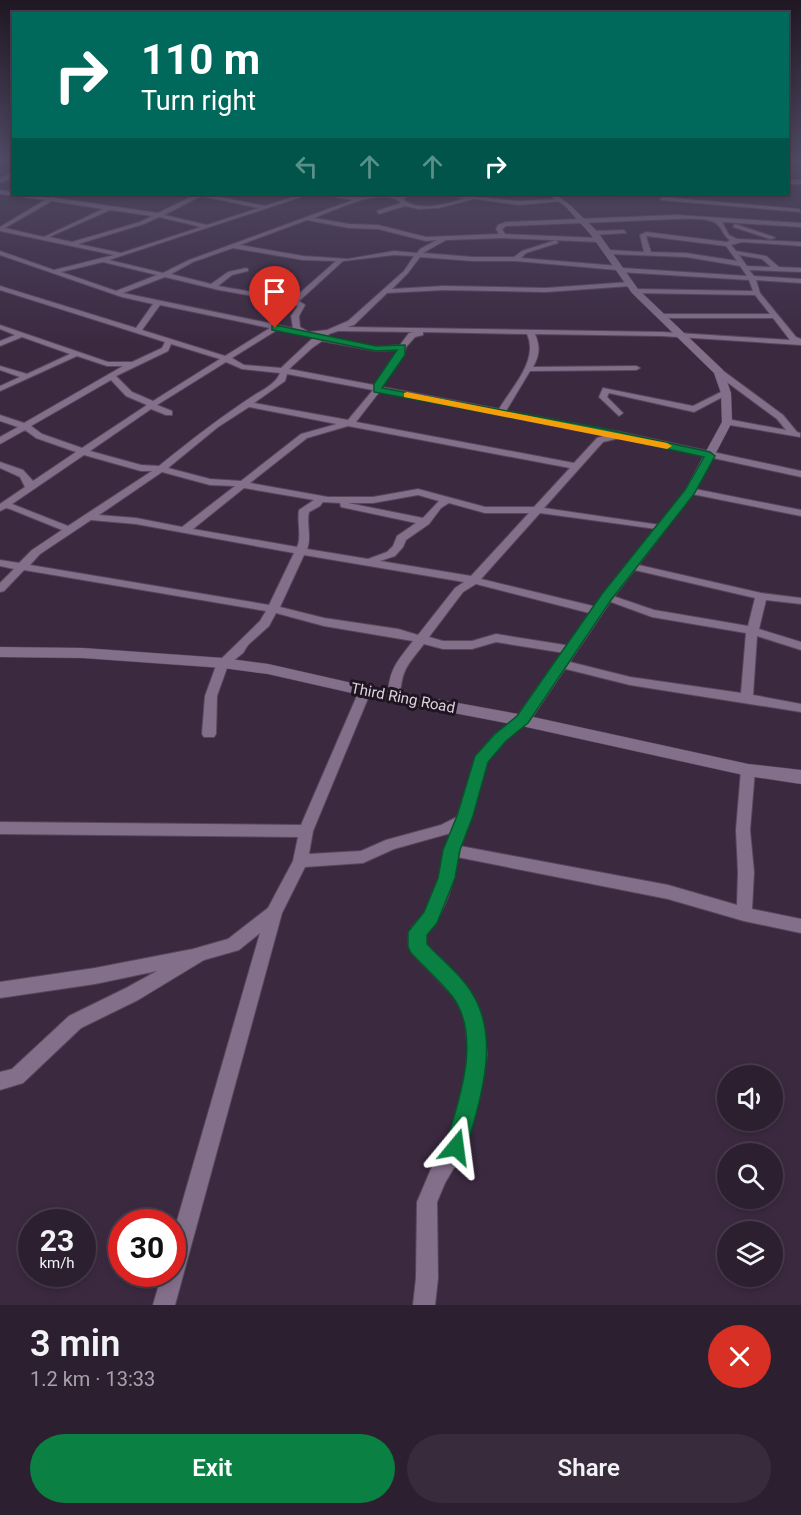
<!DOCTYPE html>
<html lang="en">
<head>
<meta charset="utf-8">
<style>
  body { margin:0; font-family:Roboto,sans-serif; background:#382c3c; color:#f1f3f6; height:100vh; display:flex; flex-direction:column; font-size:22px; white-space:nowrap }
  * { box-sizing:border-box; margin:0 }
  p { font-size:20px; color:#a6a2ab }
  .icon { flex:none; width:33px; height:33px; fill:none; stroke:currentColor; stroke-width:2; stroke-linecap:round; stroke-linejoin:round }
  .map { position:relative; height:1305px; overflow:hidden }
  .drawer { display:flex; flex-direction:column; background:#2c1f30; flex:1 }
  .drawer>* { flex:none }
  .hud { position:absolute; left:12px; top:12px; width:777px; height:183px; border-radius:0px; box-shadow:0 3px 9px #0003,0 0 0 2px #483d4c; background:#00695c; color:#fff; overflow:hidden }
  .buttons { position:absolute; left:717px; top:1065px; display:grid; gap:12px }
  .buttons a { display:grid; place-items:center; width:66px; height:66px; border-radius:50%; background:#2c1f30; box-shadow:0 3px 9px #0003,0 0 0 2px #483d4c; font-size:30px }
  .speed { position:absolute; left:18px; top:1209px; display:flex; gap:12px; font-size:30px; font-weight:700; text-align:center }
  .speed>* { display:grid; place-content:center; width:78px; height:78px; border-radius:50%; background:#2c1f30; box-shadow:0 3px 9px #0003,0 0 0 2px #483d4c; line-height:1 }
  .speed small { font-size:15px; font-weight:400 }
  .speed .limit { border:9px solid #d22; background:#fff; color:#111 }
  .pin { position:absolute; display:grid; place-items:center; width:51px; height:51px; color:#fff; margin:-62px -26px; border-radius:50% 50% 50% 0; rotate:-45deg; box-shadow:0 0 6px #0007 }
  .pin .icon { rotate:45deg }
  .me { position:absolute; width:66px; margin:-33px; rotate:16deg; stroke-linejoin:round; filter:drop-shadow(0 0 4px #0008) }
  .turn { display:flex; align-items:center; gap:21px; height:126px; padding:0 30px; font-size:27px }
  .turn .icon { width:78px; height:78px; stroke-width:2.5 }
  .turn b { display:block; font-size:42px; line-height:51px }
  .lanes { display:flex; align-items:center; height:57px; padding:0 30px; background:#0003; justify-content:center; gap:30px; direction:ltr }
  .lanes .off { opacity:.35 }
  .round { display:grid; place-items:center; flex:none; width:63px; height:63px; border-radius:32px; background:#382c3c }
  .head { display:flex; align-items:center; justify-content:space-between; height:102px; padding:0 30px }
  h1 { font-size:36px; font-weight:600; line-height:45px }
  .cta { display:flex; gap:12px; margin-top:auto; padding:12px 30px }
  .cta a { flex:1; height:69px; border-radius:36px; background:#0b8043; color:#fff; font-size:24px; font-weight:600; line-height:69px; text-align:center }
  .cta a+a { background:#382c3c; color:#f1f3f6 }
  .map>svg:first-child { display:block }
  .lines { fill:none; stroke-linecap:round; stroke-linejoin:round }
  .street-casing { stroke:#57475b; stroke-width:2 }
  .secondary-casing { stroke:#57475b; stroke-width:1 }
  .street { fill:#846f8a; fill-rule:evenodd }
  .secondary { fill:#846f8a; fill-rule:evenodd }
  .route { fill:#0b8043; stroke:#07532c; stroke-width:1.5 }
  .slow { fill:#f59e0b }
  .labels { text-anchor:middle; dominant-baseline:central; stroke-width:6; stroke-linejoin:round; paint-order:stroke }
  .street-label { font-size:15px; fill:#ded2e1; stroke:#1e1520 }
</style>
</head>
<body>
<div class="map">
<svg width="801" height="1305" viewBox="0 0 801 1305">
  <rect width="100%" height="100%" fill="#3b2940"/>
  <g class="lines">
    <g class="street-casing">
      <path id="street" d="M788,180H801V184H788Z
        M0,190L50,198L53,196L55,198L158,213L195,195V194H204L265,206L303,194H310L109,260L163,273L189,260L353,200L330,196L328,194L359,197L370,194L399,196L412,194L403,199C417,213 448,204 466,198L446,196L444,194L519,201L559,199L562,201L519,205L474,199L439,208L419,209L405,206L379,214L377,211L401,203C384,185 333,211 314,218L349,224L378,225L426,237L499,234L496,229L498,225L506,222L676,215L801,223V227L722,222L729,235L737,239L801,242V246L742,242L731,245L736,251L766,256L779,267L801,268V272L749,270L754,276L801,279V283L756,280L760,293L796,337L801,339V345L662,336L535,334C540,346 540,355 533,367L636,366L640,368L636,370L530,371L506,411L620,432L801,471V477L620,438L603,442L544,508L660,525L665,528L664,530L540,513L481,579L601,608L603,611L601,614L597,615L476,584L463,592L429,637L443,641H472L496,634L571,646L575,647L577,650L575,653L571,654L496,642L472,649H443L424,644C408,665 402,668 400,696L394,700L388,696C389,669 397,662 413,641L324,626L276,613L269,626L248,645L243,653L228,665L217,696L216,734L214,737H204L202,734L205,696L217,663L260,621L266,611L24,570L4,591L0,592V583L14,569L0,566V560L19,563L32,550L62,530L10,509L6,508L0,511V504L25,487L20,477L0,468V462L23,470L33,481L76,452L36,438L25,430L0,444V437L18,427L0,421V415L24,423L123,366H107L77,356L0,391V386L20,377L0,370V366L27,374L70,354L22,337L0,346V341L15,335L0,329V325L108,362H132L162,348L165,342L0,290V286L136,328L153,304L122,297L0,255V251L54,270L114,255L0,231V227L45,200L0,194ZM201,196L259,208L207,225L164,215ZM52,201L103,209L44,237L5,228ZM110,210L152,216L140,222L72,242L49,237ZM159,217L201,227L121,253L78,244L144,224ZM676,219C687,219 711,217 718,225C724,231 723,236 730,240L727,242L646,232L640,235L644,252L609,250L606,252L609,254L686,257L740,266L747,276L622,268L619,266L521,258L526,253L558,243L556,240L522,251L514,257H473L423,253L446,240L503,238L599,242L602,240L599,238L505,234L502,229L506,226ZM307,220L349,228L378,229L426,241L437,240L420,249L417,253L394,251L348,259L303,256L240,245ZM646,236L726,246L737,261L686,253L651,252ZM233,248L303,260L336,261L293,299L218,286L232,275L248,271V269L246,268L228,272L211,284L171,274L193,262ZM394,255L414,256L404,271L348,321L327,330L309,332L300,327L299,316L305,305L299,301L343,261ZM739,255L762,259L771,267L747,266ZM420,257L473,261H516L617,270L620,272L749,280L753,291L635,289L632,291L635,293L755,295L770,314H661L657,316L661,318H773L790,340L662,332L347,327L354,325L387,293L444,290L546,292L630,286L633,284L630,282L546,288L444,286L392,289L408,273ZM103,262L157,275L116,291L61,272ZM165,277L219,290L292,303L298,306L291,316L293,328L123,293ZM160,305L270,328L225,356L142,330ZM277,330L309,336L321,335L315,336L281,368L244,365L232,358ZM338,331H340L414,332L409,333L400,345L376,347L327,338L329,334ZM423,332L527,334C539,360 512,387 499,409L382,387L404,355L406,347L415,337L423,335ZM322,341L376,351L398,350L396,355L374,385L289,369L312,348ZM171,344L220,359L153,401L132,392L116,376L168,351ZM226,362L242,369L280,373C277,382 265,389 256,394C222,416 191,440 159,466L141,465L90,451L151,409L166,415H172V411L157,405ZM287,374L373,390L348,420L254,403L285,381ZM111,380L126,396L147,405L82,448L42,434L31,426ZM380,391L608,435L597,438L574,463L356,422ZM249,407L337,424L301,434L241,481L210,479L168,468L218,427ZM348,426L570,468L534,507H485L418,489L373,497H328L250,483L307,438ZM84,455L141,471H152L68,526L12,504ZM162,472L210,485L235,486L182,527L136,518L99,515ZM244,488L314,500L299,510C297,522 302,538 297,547L193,529ZM418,495L439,501L423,518L348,503H373ZM323,502L340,503L341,507L416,523L397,536L393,546L387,552L368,559L307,549C312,537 306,524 309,512L320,506ZM449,503L485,513H529L471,576L380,561L395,556L403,547L406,540L429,524L441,508ZM91,520L136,524L294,553L269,605L30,565L40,554ZM304,555L464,582L455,588L418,635L398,629L324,618L280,607Z
        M549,194H613L616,195L613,197Z
        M662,197L799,209L801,212L660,200Z
        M735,224L774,237L775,238L770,239L733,227Z
        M624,230L626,233L594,235L591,233L594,231Z
        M716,370H722L783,415L797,432L800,433V437L724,424V420L727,419L786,430L777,419L716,374Z
        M603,388L693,406L723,391L730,393L694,412L609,393L607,397L623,413L619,416L599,397Z
        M690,488L801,510V516L687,493V489Z
        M630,563L761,593L801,598V604L766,600L759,629L801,642V650L757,636L753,695L801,704V712L630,685L558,667L556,664L562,660L630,677L741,693L746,633L652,617L603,599L601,597L607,594L654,610L748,626L755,598L626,568L625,566L626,564Z
        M365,687L371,691L313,831L309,854L361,851L386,840L441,825L457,817L476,756L495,734L522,715L527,717L528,720L527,723L505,740L487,762L470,821L460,846L668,885L737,905L738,872L736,830L741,770L743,766L748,765L753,766L755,770L750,830L754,872L752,909L801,919V933L744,921L668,899L457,857C455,879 448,901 437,920C432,929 423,933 425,944L466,985L481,1014L487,1054L480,1092L466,1147L445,1183L437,1202L438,1278L435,1305H413L416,1278L417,1202L431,1169L448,1143L462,1092L469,1054L464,1015L454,997L411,952L408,939L412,927L425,913L439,878L444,850L451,833L394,849L363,863L305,867L282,913L175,1305H153L162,1274H172V1238L260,933L239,950L204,960L138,1000L81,1028L23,1083L0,1090V1072L12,1069L69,1016L126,988L157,971L95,984L0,998V982L95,968L193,949L228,939L268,908L293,861L298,837L0,834V822L301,825L359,691Z"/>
    </g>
    <g class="secondary-casing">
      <path id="secondary" d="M14,172V177L0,183V178Z
        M548,194H555L570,205L597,231L638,289L723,370L731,393L732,422L696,491L612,600L533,717L748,764L801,770V784L748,776L522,726L365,696L268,674L223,668L83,658L0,657V647L83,648L223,658L268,664L365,686L518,714L602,594L685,490L722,422L721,393L714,373L632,293L591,235L566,207Z"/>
    </g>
    <use href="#street" class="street"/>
    <use href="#secondary" class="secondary"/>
  </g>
  <linearGradient id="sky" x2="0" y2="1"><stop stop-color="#201723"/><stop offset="0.47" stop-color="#4f4964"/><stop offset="1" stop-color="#4f4964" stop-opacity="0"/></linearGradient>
  <rect width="801" height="343" fill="url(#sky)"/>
  <path class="route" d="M275,325L376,346L405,345V355L382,388L600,428L710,452L715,456L694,494L611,600L528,723L506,741L488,762L473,816L460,850L455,878L437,923L427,935V944C439,957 454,969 465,983C504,1031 481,1095 467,1147L464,1154L456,1158L448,1154L445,1147C458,1103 483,1037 452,996C440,981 424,967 411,953L408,947V932L424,912L438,878L443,850L457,816L475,756L495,734L517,716L602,594L685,490L704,457L600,434L374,392V384L397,350L376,351L272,330V326Z"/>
  <path class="slow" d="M407,392L667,443L672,446L667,449L404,397V393Z"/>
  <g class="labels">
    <g class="street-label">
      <text transform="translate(403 698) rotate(11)">Third Ring Road</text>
    </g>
  </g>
</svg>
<div class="buttons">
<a><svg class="icon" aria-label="sound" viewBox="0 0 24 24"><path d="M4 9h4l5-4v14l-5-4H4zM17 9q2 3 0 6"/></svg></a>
<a><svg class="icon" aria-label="search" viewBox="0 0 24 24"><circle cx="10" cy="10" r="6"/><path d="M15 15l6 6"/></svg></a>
<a><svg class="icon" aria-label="layers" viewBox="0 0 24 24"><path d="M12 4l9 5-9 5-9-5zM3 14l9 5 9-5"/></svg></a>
</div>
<div class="speed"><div>23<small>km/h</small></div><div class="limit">30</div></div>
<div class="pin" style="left:275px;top:328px;background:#d93025"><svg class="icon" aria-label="arrive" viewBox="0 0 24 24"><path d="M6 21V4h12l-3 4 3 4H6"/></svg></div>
<svg class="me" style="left:456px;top:1147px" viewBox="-20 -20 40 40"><path d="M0-17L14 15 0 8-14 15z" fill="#0b8043" stroke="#fff" stroke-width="4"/></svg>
<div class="hud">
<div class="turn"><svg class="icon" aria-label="right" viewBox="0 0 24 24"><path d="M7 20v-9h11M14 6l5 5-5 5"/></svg><div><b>110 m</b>Turn right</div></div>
<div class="lanes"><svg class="icon off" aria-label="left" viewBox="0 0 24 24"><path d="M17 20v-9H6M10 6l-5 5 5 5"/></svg><svg class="icon off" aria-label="ahead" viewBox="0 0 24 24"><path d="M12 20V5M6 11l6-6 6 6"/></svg><svg class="icon off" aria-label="ahead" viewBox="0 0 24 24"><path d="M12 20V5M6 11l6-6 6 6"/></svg><svg class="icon" aria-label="right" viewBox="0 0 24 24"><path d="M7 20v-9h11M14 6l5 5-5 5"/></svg></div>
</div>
</div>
<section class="drawer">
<div class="head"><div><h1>3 min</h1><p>1.2 km · 13:33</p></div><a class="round" style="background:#d93025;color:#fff"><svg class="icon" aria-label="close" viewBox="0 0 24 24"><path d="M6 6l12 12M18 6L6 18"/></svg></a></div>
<div class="cta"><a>Exit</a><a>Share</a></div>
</section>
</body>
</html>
